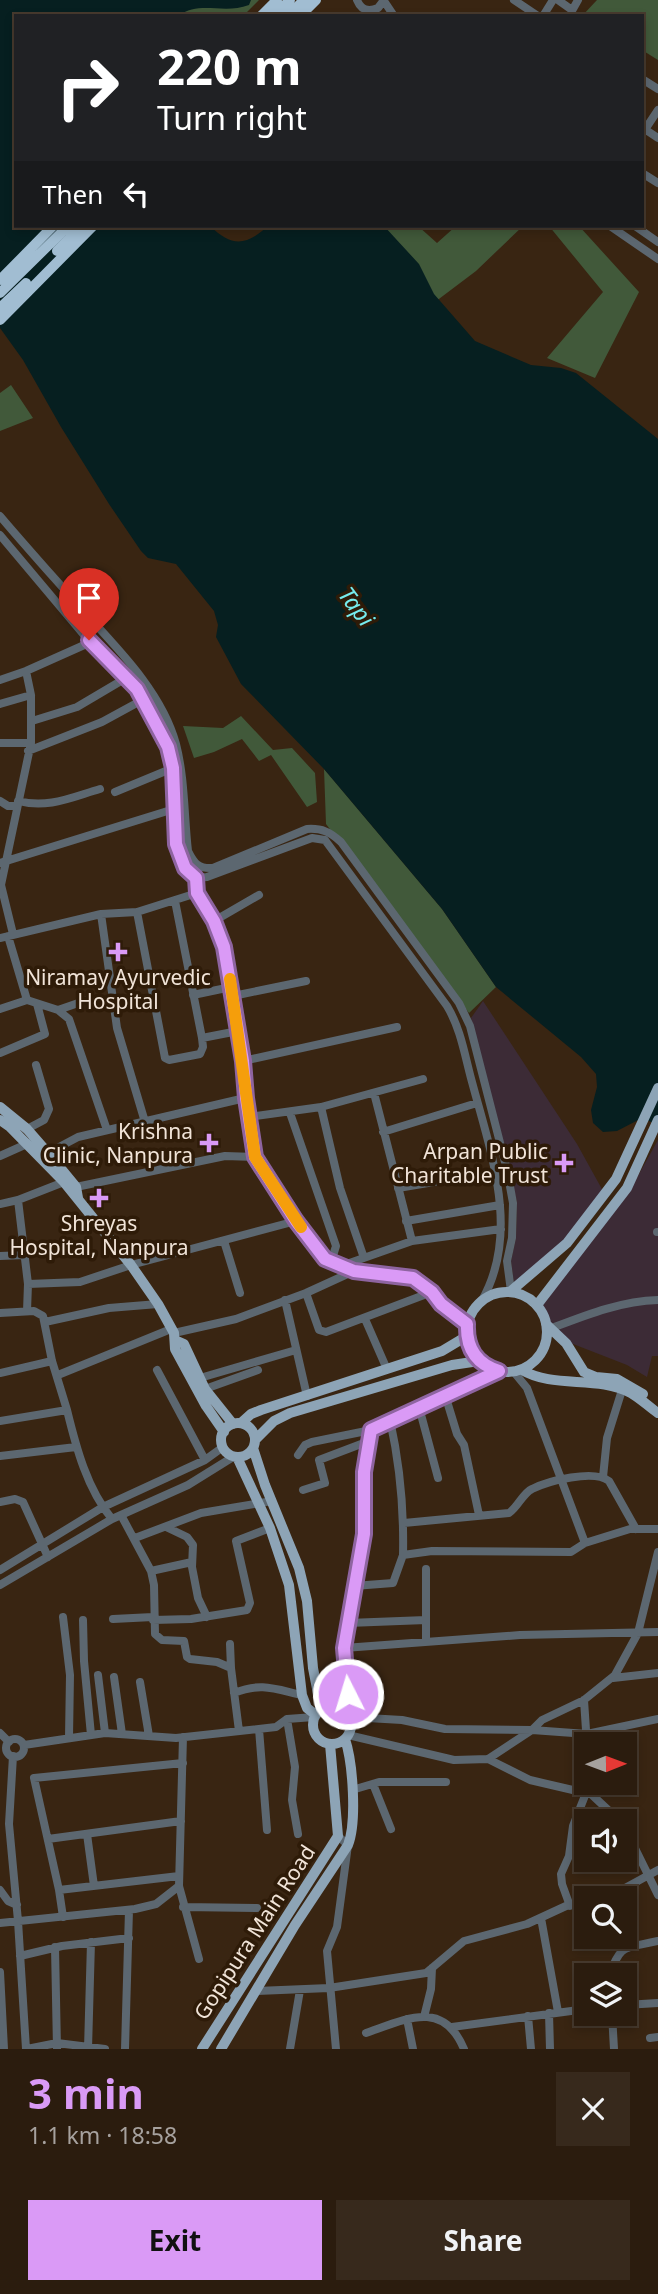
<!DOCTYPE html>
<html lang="en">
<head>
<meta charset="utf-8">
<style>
  body { margin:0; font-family:"Noto Sans",sans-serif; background:#37291c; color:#f1f3f6; height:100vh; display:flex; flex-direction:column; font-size:26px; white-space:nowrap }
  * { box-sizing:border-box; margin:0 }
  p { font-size:23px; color:#a6a19e }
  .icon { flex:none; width:38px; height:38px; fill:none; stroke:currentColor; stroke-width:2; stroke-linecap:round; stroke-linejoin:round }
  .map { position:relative; height:2049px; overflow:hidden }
  .side { display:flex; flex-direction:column; background:#2b1c0e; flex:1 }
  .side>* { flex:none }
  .hud { position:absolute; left:14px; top:14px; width:630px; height:214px; border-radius:0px; box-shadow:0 4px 10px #0003,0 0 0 2px #473a2e; background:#202124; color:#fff; overflow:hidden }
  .needle { width:46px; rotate:89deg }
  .buttons { position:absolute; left:574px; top:1732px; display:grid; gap:14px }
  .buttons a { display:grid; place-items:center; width:63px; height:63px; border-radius:0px; background:#2b1c0e; box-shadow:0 4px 10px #0003,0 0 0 2px #473a2e; font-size:35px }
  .pin { position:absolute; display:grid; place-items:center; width:60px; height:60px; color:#fff; margin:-72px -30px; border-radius:50% 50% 50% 0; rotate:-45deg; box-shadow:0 0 7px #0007 }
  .pin .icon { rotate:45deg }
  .me { position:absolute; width:77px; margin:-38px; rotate:355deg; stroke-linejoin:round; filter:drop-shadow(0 0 5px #0008) }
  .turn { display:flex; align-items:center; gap:24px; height:147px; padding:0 28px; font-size:32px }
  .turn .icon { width:91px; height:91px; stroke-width:2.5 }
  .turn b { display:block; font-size:49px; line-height:60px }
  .then { display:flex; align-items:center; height:66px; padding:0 28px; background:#0003; gap:14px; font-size:26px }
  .round { display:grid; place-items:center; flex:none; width:74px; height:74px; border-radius:0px; background:#37291c }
  .head { display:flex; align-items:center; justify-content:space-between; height:119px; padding:0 28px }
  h1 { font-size:42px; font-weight:700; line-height:52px; color:#da9af6 }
  .cta { display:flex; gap:14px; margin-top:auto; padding:14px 28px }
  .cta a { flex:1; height:80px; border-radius:0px; background:#da9af6; color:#111; font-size:28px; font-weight:700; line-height:80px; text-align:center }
  .cta a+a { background:#37291c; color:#f1f3f6 }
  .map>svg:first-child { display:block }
  .commercial { fill:#3c2b36 }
  .green { fill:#41593a }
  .water { fill:#061f20 }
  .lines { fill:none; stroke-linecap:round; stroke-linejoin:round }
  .minor { stroke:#5c6770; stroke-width:8 }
  .major { stroke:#8da4b6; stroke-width:10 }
  .highway { stroke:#a1bdd2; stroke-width:10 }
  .route-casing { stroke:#8e64a0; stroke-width:18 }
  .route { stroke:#da9af6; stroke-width:12 }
  .slow { stroke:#f59e0b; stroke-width:12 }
  .poi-dot { fill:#da9af6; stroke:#2e1b08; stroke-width:2.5 }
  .labels { text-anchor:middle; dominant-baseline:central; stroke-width:7; stroke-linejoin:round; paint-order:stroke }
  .poi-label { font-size:21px; fill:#f1e4d8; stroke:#2e1b08 }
  .street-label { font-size:21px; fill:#f1e4d8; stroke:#2e1b08 }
  .water-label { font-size:23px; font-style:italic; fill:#76ecee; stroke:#2e1b08 }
</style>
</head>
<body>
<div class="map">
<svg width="658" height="2049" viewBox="0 0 658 2049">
  <rect width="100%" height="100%" fill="#392512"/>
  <path class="commercial" d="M483,1001L577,1144L603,1191L566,1241L514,1284L511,1261L516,1238L517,1202L471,1018Z
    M658,1140V1356H652L647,1377L627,1365L568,1342L548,1321L542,1305L630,1190Z"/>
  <path class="green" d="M114,0H259L243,16H95Z
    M597,0H658V60L642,50V16H582Z
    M283,226H418L437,243L456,226H523L476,271L419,314Z
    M549,226H579L639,292L595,378L547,358L603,292Z
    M11,385L33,418L0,431V393Z
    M241,716L273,750L292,748L315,773L317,802L307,807L271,755L259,761L242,739L214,752L194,758L183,726L223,728Z
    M324,769L442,909L496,987L469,1013L326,824Z"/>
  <path class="water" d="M0,0H251L249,5C223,15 200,0 178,16H16V226H210C231,246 245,247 268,226H384L419,264L434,294L475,341L531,365L561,368L576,373L658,439V1125L642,1118L617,1131L603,1132L593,1123L591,1110L597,1087L596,1074L581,1057L496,987L442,909L324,769L241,684L216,637L218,625L214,611L176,564L148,558L141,551L109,504L61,427L23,360L0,328Z"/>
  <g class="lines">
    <path class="minor" d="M357,0C361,10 368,12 378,8L384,0
      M514,0L538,16
      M558,0L572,10
      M384,1L394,16
      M543,16L553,0
      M569,16L578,0
      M642,79L658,89
      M643,128L658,138
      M642,134L658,110
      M642,173L658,183
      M610,226L658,259
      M635,226L658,242
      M0,516C28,549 57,581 85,613C120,651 162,693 176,744C185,779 184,816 188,851C194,863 198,869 213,868L307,829C322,828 330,832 341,842L459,1003L470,1026L507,1170L513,1203L512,1238L507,1261L511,1291
      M0,535L89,641L140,694L168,747L173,762L174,809L178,851L188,873L196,878L207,877L312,838L325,840L447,1006C461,1029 465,1057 472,1082C491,1153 521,1234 481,1302
      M0,680L26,671L91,642
      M0,704L31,695
      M32,721L77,707L126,678
      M0,743H31
      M28,751L102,722L146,698
      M115,792L173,768
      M0,801L8,806H17
      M18,801C48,809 72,797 100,789
      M0,863L174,809
      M198,873L197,893L214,921L224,947L243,1061L245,1098L255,1157L296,1221L325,1259L354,1271L413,1278L432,1292L441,1304L467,1324
      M137,912L165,1058L169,1060L200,1054L203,1047L202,1038L175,901
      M101,914L117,1028L145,1122
      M214,921L259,895
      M13,934L1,885L31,743V695L26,671
      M8,936L27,1000
      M0,938L101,914L137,912L197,893
      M193,995L231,987
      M233,996L306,981
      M0,1009L27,1000L58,1010L69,1019L107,1130
      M58,1010L87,1000
      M202,1038L238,1031
      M0,1053L45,1034L37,1004
      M243,1061L397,1027
      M374,1093L412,1241
      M321,1107L340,1188L364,1258
      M290,1113L336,1246L331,1262
      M249,1117L321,1107L423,1079
      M27,1129L44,1120L49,1109L36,1065
      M383,1132L477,1103
      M48,1153L78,1137L245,1098
      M0,1156L29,1143
      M398,1188L494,1172
      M18,1200L28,1284L27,1311
      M0,1204L18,1200L64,1182L76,1187L225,1156L255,1157
      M406,1221L500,1205
      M657,1232H658
      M224,1241L240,1293
      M0,1256L25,1255
      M341,1266L412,1241L501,1229
      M28,1284L80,1282L131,1265L296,1221
      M306,1293L319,1330L326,1332L432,1292
      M285,1300L307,1396
      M0,1313L34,1311L43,1316L52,1361L67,1410
      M365,1319L386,1367
      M45,1322L109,1308L158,1304
      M552,1328C586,1315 621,1301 658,1300
      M174,1333L236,1319L306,1293L354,1271
      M157,1370L205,1460
      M499,1371L371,1430L364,1472V1534L344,1648L350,1717L402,1720L445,1729L532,1730L587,1734L658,1719
      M513,1371L527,1388L585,1543
      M0,1373L52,1361
      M58,1375L171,1329
      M200,1378L296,1350
      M205,1389L258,1370
      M446,1398L457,1434L464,1445L479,1515
      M419,1407L438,1478
      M390,1420C400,1465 404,1510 403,1555
      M0,1421L67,1410C76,1447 87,1489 112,1519
      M298,1455L305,1445L312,1442L371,1430
      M0,1456L76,1447
      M603,1477L607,1438L622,1390
      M303,1490L325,1483L319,1460L369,1441
      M0,1502L15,1499L23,1502L48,1557
      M121,1515L151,1571L154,1585L155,1634L162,1640L184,1641L187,1657L190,1659L217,1662L231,1668L239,1731
      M404,1523L509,1513C518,1507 523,1493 532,1489C548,1481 594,1469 609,1481L636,1529
      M166,1527L187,1537L193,1545L192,1567L198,1598L207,1617
      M135,1538L201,1513L272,1501
      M0,1570L103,1507L205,1460L223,1447
      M151,1571L192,1562
      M0,1585L112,1519L188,1485L233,1457
      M354,1586L393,1583L403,1555L432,1551L571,1552L585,1543L630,1529H658
      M63,1617L70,1675L69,1737
      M113,1619L153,1617
      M83,1620L84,1661L91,1735
      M153,1620L191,1619L247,1610L250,1603L236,1541L270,1528
      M348,1623L426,1620
      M426,1640V1569
      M230,1644L231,1668
      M344,1648L520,1635L658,1632
      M98,1675L105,1733
      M114,1677L122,1734
      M613,1678L658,1673
      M140,1682L149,1736
      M234,1693C261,1682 275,1689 302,1695
      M584,1700L587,1745
      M287,1719L295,1767L292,1800L298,1834
      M259,1729L267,1830
      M0,1733L9,1742
      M348,1735L454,1760L488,1759L532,1730L542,1720L584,1700L615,1675L638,1633L658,1552
      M183,1737L179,1886L199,1959
      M6 1748a9 9 0 1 1 18 0a9 9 0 1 1-18 0Z
      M24,1745L105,1733L176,1738L276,1727L287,1719L314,1717
      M13,1756L9,1824L18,1921L26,2049
      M488,1759L530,1780L590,1794
      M590,1783L591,1794L621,1822
      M373,1784L391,1829
      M352,1790L379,1782H446
      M625,1828L658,1895
      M87,1834L94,1886
      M48,1839L181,1821
      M0,1890L8,1901L17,1905
      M59,1890L34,1778L183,1763
      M605,1899L658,1870
      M570,1906L562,1884L561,1874L569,1856L573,1826L586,1793
      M183,1907L257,1908
      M63,1917L59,1890L179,1876
      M541,1918L558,2012
      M0,1923L135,1909L156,1904L179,1886
      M55,1947L57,2049
      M20,1956L62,1946L129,1938
      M0,1972L4,2049
      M609,1976C621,1942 625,1949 658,1941
      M257,1991L329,1988L426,1973L464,1941L527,1924L566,1906L586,1904
      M625,2005L658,2003
      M549,2013L550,2049
      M612,2014L614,2049
      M528,2016L531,2049
      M424,2017L431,1989L432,1968
      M407,2019L413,2049
      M452,2027L586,2009
      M366,2033C406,2019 443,1999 464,2049
      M650,2038L658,2037
      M27,2049L57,2043L105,2049
      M88,2049L91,1942
      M125,2049L129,1910
      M290,2049L300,1990
      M336,2049L327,1951L337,1927L348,1845L338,1836"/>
    <path class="major" d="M0,1107L27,1129L48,1153L76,1187L78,1198
      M0,1120L10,1127L64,1182L131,1265L158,1304L174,1333L175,1349L206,1406L224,1432
      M511,1291L567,1243L616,1179L658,1088
      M467 1332a40 40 0 1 1 80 0a40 40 0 1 1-80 0Z
      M537,1305L627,1188L658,1120
      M546,1324L566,1343L584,1372L596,1377L617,1379L643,1394
      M175,1340L184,1344L205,1389L233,1424
      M522,1370C554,1389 597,1375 631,1393C640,1398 649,1407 658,1413
      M241,1423L251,1414L261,1410L442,1351L467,1336
      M221 1440a17 17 0 1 1 34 0a17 17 0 1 1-34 0Z
      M255,1440L274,1421L290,1413L452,1365L479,1361
      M253,1448L265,1485L299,1568L307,1601L313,1668L321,1709
      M237,1457L270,1528L289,1585L302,1695L307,1708L316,1715
      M313 1725a19 19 0 1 1 38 0a19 19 0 1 1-38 0Z
      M202,2049L338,1836L330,1744
      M221,2049L295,1925L348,1845C357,1822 353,1763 345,1739"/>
    <path class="highway" d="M261,16L277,0
      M274,16L290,0
      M288,16L304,0
      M300,16L316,0
      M57,251L82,226
      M0,280L53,226
      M0,293L68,226
      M0,308L26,283
      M0,320L93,226"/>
  </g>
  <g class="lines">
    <g class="route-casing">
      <path id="route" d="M89,640L137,689L168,747L173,768L176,844L185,868L196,878L197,893L214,921L224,947L243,1061L246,1098L255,1157L296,1221L325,1259L354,1271L413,1278L432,1292L441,1304L467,1324C466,1348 476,1364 499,1371L371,1430L364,1472V1534L344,1648L348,1694"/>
    </g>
    <use href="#route" class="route"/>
    <path class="slow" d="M230,979L255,1157L301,1227"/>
  </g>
  <g class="poi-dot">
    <path d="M114.5 941.5h7v7h7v7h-7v7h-7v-7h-7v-7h7z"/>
    <path d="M205.5 1132.5h7v7h7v7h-7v7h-7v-7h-7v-7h7z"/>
    <path d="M560.5 1152.5h7v7h7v7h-7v7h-7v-7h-7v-7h7z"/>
    <path d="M95.5 1187.5h7v7h7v7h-7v7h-7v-7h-7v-7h7z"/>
  </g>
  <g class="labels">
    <g class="poi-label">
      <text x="118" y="977">Niramay Ayurvedic<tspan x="118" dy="24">Hospital</tspan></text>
      <text x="193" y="1131" text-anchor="end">Krishna<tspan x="193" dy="24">Clinic, Nanpura</tspan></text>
      <text x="548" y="1151" text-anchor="end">Arpan Public<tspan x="548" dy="24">Charitable Trust</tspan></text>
      <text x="99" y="1223">Shreyas<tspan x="99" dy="24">Hospital, Nanpura</tspan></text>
    </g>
    <g class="street-label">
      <text transform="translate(254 1932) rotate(-57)">Gopipura Main Road</text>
    </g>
    <g class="water-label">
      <text transform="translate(357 606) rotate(53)">Tapi</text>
    </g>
  </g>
</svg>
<div class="buttons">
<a><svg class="needle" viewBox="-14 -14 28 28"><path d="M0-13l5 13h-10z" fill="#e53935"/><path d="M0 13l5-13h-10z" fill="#a6a19e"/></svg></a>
<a><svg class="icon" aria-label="sound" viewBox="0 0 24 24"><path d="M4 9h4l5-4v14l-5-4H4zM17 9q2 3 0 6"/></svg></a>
<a><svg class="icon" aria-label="search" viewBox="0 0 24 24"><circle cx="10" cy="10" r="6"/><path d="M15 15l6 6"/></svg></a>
<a><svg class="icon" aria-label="layers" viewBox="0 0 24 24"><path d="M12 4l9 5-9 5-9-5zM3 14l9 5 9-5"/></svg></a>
</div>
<div class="pin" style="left:89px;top:640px;background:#d93025"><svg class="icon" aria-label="arrive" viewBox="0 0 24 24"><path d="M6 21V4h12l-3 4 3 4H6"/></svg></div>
<svg class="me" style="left:348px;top:1694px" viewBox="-20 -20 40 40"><circle r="17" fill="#da9af6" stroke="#fff" stroke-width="3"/><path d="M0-11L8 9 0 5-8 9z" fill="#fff"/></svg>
<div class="hud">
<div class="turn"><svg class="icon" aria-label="right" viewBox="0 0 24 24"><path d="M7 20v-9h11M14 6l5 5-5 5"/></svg><div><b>220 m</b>Turn right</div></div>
<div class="then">Then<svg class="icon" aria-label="left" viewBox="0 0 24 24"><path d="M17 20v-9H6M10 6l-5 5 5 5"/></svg></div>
</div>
</div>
<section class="side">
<div class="head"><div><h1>3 min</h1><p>1.1 km · 18:58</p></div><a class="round"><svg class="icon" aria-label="close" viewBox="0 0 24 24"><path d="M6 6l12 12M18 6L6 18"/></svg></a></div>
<div class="cta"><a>Exit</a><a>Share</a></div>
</section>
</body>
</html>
